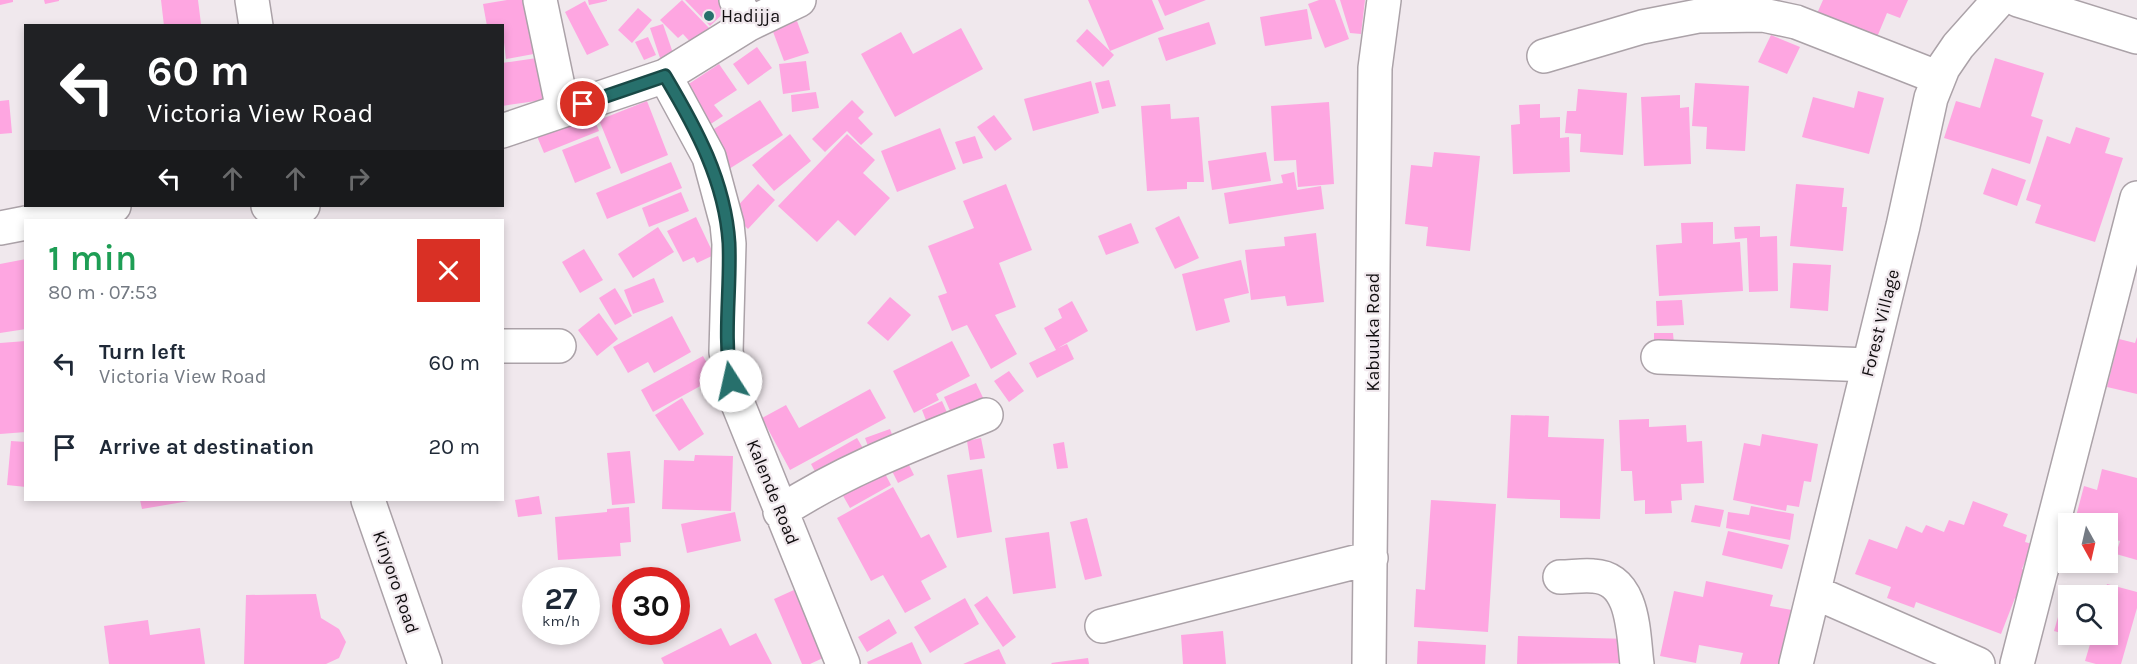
<!DOCTYPE html>
<html lang="en">
<head>
<meta charset="utf-8">
<style>
  body { margin:0; font-family:Karla,sans-serif; background:#f2f2f3; color:#1f2937; height:100vh; display:flex; flex-direction:column; font-size:22px; white-space:nowrap }
  * { box-sizing:border-box; margin:0 }
  p { font-size:20px; color:#747a83 }
  .icon { flex:none; width:33px; height:33px; fill:none; stroke:currentColor; stroke-width:2; stroke-linecap:round; stroke-linejoin:round }
  .map { position:relative; flex:1; overflow:hidden }
  .panel { position:absolute; left:24px; top:219px; width:480px; height:282px; display:flex; flex-direction:column; background:#fff; border-radius:0px; box-shadow:0 3px 9px #0003 }
  .panel>* { flex:none }
  .banner { position:absolute; left:24px; top:24px; width:480px; height:183px; border-radius:0px; box-shadow:0 3px 9px #0003; background:#202124; color:#fff; overflow:hidden }
  .needle { width:39px; rotate:172deg }
  .fabs { position:absolute; left:2058px; top:513px; display:grid; gap:12px }
  .fabs a { display:grid; place-items:center; width:60px; height:60px; border-radius:0px; background:#fff; box-shadow:0 3px 9px #0003; font-size:30px }
  .speed { position:absolute; left:522px; top:567px; display:flex; gap:12px; font-size:30px; font-weight:700; text-align:center }
  .speed>* { display:grid; place-content:center; width:78px; height:78px; border-radius:50%; background:#fff; box-shadow:0 3px 9px #0003; line-height:1 }
  .speed small { font-size:15px; font-weight:400 }
  .speed .limit { border:9px solid #d22; background:#fff; color:#111 }
  .pin { position:absolute; display:grid; place-items:center; width:51px; height:51px; color:#fff; margin:-26px; border:3px solid #fff; border-radius:50%; box-shadow:0 2px 6px #0007 }
  .me { position:absolute; width:66px; margin:-33px; rotate:350deg; stroke-linejoin:round; filter:drop-shadow(0 0 4px #0008) }
  .turn { display:flex; align-items:center; gap:21px; height:126px; padding:0 24px; font-size:27px }
  .turn .icon { width:78px; height:78px; stroke-width:2.5 }
  .turn b { display:block; font-size:42px; line-height:51px }
  .lanes { display:flex; align-items:center; height:57px; padding:0 24px; background:#0003; justify-content:center; gap:30px; direction:ltr }
  .lanes .off { opacity:.35 }
  .round { display:grid; place-items:center; flex:none; width:63px; height:63px; border-radius:0px; background:#f2f2f3 }
  .overview { display:flex; align-items:center; justify-content:space-between; height:102px; padding:0 24px }
  h1 { font-size:36px; font-weight:600; line-height:45px; color:#1e9e55 }
  ul { padding:0; list-style:none }
  li { display:flex; align-items:center; gap:18px; height:84px; padding:0 24px }
  li div { flex:1 }
  li b { display:block; font-size:22px }
  li em { font-style:normal }
  .map>svg:first-child { display:block }
  .building { fill:#fea6e1 }
  .lines { fill:none; stroke-linecap:round; stroke-linejoin:round }
  .minor-casing { stroke:#aba2a8; stroke-width:36 }
  .minor { stroke:#fff; stroke-width:33 }
  .route-casing { stroke:#194946; stroke-width:15 }
  .route { stroke:#27706c; stroke-width:10 }
  .poi-dot { fill:#27706c; stroke:#f0e8ed; stroke-width:2 }
  .labels { text-anchor:middle; dominant-baseline:central; stroke-width:4.5; stroke-linejoin:round; paint-order:stroke }
  .poi-label { font-size:18px; fill:#100d0f; stroke:#f0e8ed; text-anchor:start }
  .street-label { font-size:18px; fill:#100d0f; stroke:#f0e8ed }
</style>
</head>
<body>
<div class="map">
<svg width="2137" height="664" viewBox="0 0 2137 664">
  <rect width="100%" height="100%" fill="#f0e8ed"/>
  <path class="building" d="M0,0H13V2L0,5Z
    M44,0H59V1L45,4Z
    M161,0H198L201,24L164,26Z
    M507,0H529L539,53L506,59L502,26H487L483,4Z
    M588,0H607V1L589,5Z
    M682,0L710,29L693,45L683,34L678,38L660,20Z
    M685,0H718L728,9L710,26Z
    M1088,0H1152L1164,29L1110,51L1114,55L1103,67L1076,41L1087,29L1110,51Z
    M1158,0H1206L1165,16Z
    M1319,0H1335L1349,39L1325,48L1308,4Z
    M1340,0H1365L1361,34L1350,33Z
    M1823,0H1908L1900,18L1887,13L1875,42L1815,18Z
    M585,1L609,45L587,55L565,12Z
    M638,8L652,20L632,43L618,30Z
    M1307,9L1312,39L1265,46L1260,17Z
    M797,21L809,53L784,61L772,29Z
    M1209,22L1216,44L1166,61L1158,38Z
    M663,24L674,56L661,61L650,28Z
    M961,28L983,69L895,117L861,54L901,32L913,54Z
    M1771,35L1800,47L1787,74L1758,62Z
    M648,37L656,55L644,60L635,42Z
    M757,47L772,68L748,85L733,64Z
    M537,58L543,100L502,106V63Z
    M1995,58L2044,73L2031,116L2043,120L2030,164L1944,138L1956,101L1980,108Z
    M806,61L810,90L783,94L779,64Z
    M719,64L737,90L714,105L723,116L703,129L678,91Z
    M1109,80L1116,106L1102,109L1095,83Z
    M1091,81L1099,113L1033,131L1024,99Z
    M1695,83L1749,86L1745,151L1706,149L1707,127L1692,126Z
    M1578,89L1627,93L1623,155L1580,152L1581,134L1565,133L1567,111H1576Z
    M1858,91L1884,98L1869,154L1802,137L1813,97L1854,108Z
    M816,92L819,108L792,112L791,95Z
    M1680,95V108L1689,107L1691,164L1644,166L1641,97Z
    M9,100L12,133L0,134V101Z
    M760,100L783,135L729,169L706,134Z
    M852,100L864,112L858,118L873,134L861,145L847,131L825,152L812,139Z
    M647,101L668,155L621,174L599,120Z
    M1329,102L1334,184L1298,187L1296,160L1274,161L1271,106Z
    M1170,104L1171,119L1199,117L1204,182H1187V189L1147,191L1141,106Z
    M1540,104V118L1560,117V138L1569,137L1570,172L1513,174L1511,125L1520,124L1519,105Z
    M591,112L599,131L544,153L536,134Z
    M994,115L1012,139L995,151L977,127Z
    M2076,127L2110,138L2105,153L2123,158L2095,242L2035,223L2041,205L2026,200L2047,136L2070,144Z
    M940,128L956,169L897,192L881,151Z
    M790,134L811,161L774,191L752,165Z
    M847,134L875,160L863,173L890,198L855,236L838,220L817,242L778,206Z
    M598,136L611,168L575,183L562,150Z
    M975,136L983,158L963,164L955,142Z
    M1266,152L1271,181L1212,190L1208,161Z
    M1434,152L1480,156L1470,251L1426,246L1428,227L1405,224L1411,165L1432,167Z
    M671,162L682,188L607,219L596,193Z
    M1992,168L2026,180L2017,206L1983,194Z
    M1294,172L1297,190L1321,186L1324,209L1229,224L1224,193L1283,183L1281,175Z
    M758,184L775,200L748,229L731,213Z
    M1006,184L1032,250L999,263L1016,307L995,315L1017,354L991,369L967,325L952,331L938,296L947,293L928,246L974,228L963,201Z
    M1796,184L1844,188L1842,207H1847L1843,251L1790,246Z
    M681,192L689,211L649,227L642,208Z
    M1179,216L1199,258L1175,269L1155,228Z
    M696,217L714,255L697,263L694,257L683,262L667,231Z
    M1713,222V244L1740,242L1743,291L1659,296L1656,245L1682,243L1681,223Z
    M1131,223L1139,243L1106,255L1098,236Z
    M1760,226V237L1777,236L1778,291L1749,292L1747,238L1735,239L1734,227Z
    M658,227L674,252L633,278L618,254Z
    M1316,233L1324,302L1287,306L1285,296L1251,300L1245,250L1285,246L1284,237Z
    M584,249L603,280L580,293L562,262Z
    M26,259V329L0,333V264Z
    M1241,260L1249,293L1224,299L1230,322L1196,331L1182,274Z
    M1793,263L1831,265L1828,311L1790,308Z
    M654,278L664,302L633,314L624,290Z
    M615,288L632,316L615,325L599,298Z
    M890,297L911,315L888,341L867,323Z
    M1682,300L1684,325L1657,326L1656,301Z
    M1072,301L1088,331L1058,348L1067,344L1074,359L1037,378L1029,363L1056,350L1044,328L1062,318L1058,309Z
    M599,313L618,339L597,356L578,330Z
    M672,316L691,352L654,373L648,362L628,373L613,347Z
    M1654,333H1673L1674,344L1654,345Z
    M2137,337V394L2107,387L2119,339L2135,343Z
    M26,341V432L0,434V343Z
    M952,341L970,376L936,394L939,400L914,413L893,371Z
    M703,356L715,378L653,412L641,390Z
    M1009,371L1024,391L1009,402L994,381Z
    M976,383L988,408L955,422L944,397Z
    M870,389L886,418L790,470L762,418L786,405L799,428Z
    M682,398L704,434L679,451L655,415Z
    M942,401L952,424L931,433L922,410Z
    M1511,415L1549,416L1548,437L1604,439L1600,519L1560,518V500L1507,498Z
    M1649,419V427L1686,425L1687,442L1702,441L1704,483L1681,484L1682,500L1671,501L1672,513L1645,514V500L1634,501L1632,471H1621L1619,420Z
    M890,429L896,445L871,454L865,438Z
    M1762,434L1818,444L1811,482L1804,481L1799,507L1787,505L1786,511L1733,500L1744,443L1760,446Z
    M857,438L867,455L820,481L811,464Z
    M981,438L985,458L970,460L967,441Z
    M11,441L26,442V487L7,485Z
    M1064,442L1068,468L1057,469L1053,444Z
    M630,451L635,503L612,505L607,453Z
    M695,455L733,456L731,511L662,509L664,460L694,461Z
    M905,457L914,475L898,483L889,465Z
    M880,464L891,485L850,508L838,487Z
    M982,469L992,532L957,538L947,475Z
    M2102,469L2137,478V560L2116,554L2120,541L2108,538V524H2074L2084,486L2097,490Z
    M893,487L921,538L929,534L947,567L921,581L931,599L905,613L883,575L871,581L837,518Z
    M539,496L542,514L518,517L515,500Z
    M140,500H189V501L142,509Z
    M1431,500L1496,504L1488,632L1414,627L1416,589L1425,590Z
    M1973,501L2008,514L2003,526L2027,535L2025,542L2032,544L2022,569L2033,573L2023,601L2015,598L2001,634L1916,602L1914,608L1887,598L1891,587L1855,574L1869,539L1897,549L1906,526L1922,533L1926,525L1944,532L1949,520L1964,525Z
    M1695,505L1724,510L1720,527L1691,522Z
    M1751,506L1794,514L1790,540L1726,528L1728,512L1749,515Z
    M629,507L631,542L620,543L621,556L558,560L555,517L607,512V509Z
    M735,512L741,541L687,553L681,524Z
    M1087,518L1102,576L1085,580L1070,522Z
    M1728,531L1789,545L1782,569L1722,555Z
    M1049,532L1056,588L1013,594L1005,538Z
    M1706,581L1773,595L1770,606L1792,610L1780,664H1740L1743,653L1699,645L1696,663L1660,656L1674,591L1703,597Z
    M2107,584L2137,592V608L2121,664H2096L2085,661L2091,641L2069,635L2108,634V596H2104Z
    M2066,589L2088,595L2068,596V635L2054,631Z
    M794,590L823,658L810,664H802L774,599Z
    M316,594L321,618L339,629L346,642L339,658L326,664H244L246,595Z
    M987,596L1016,637L1003,647L974,605Z
    M965,598L979,624L930,653L914,627Z
    M889,619L897,633L867,652L858,637Z
    M148,620L150,635L200,628L205,664H109L104,626Z
    M721,628L730,646L756,633L772,664H664L661,658Z
    M1223,631L1226,664H1183L1181,635Z
    M1518,636L1631,639V663L1517,664Z
    M1418,641L1486,645L1485,664H1417Z
    M912,642L922,664H868L867,662Z
    M999,649L1006,664H963Z
    M1088,658L1089,664H1052L1051,663Z"/>
  <g class="lines">
    <g class="minor-casing">
      <path id="minor" d="M252,0L256,26
        M540,0L563,110
        M736,0L749,24
        M2018,0L2137,37
        M1544,56L1642,27L1698,16L1763,15L1796,22L1939,78
        M665,76L709,157L727,224L729,244L726,352L738,404L843,664
        M502,131L665,76L749,24L799,0
        M268,206L291,210L303,206
        M39,220L114,206
        M0,228L26,223
        M502,346H559
        M1658,357L1869,365
        M368,500L425,664
        M780,512C844,470 916,443 986,415
        M1560,577C1571,577 1582,575 1593,576C1635,578 1633,634 1637,664
        M1814,592L1978,664
        M1102,626L1371,558
        M1369,664L1375,68L1384,0
        M1796,664L1903,226L1931,98L1943,68L1958,46L1999,0
        M2017,664L2137,198"/>
    </g>
    <use href="#minor" class="minor"/>
  </g>
  <g class="lines">
    <g class="route-casing">
      <path id="route" d="M583,104L665,76C696,128 725,181 729,243C731,289 723,334 731,381"/>
    </g>
    <use href="#route" class="route"/>
  </g>
  <circle class="poi-dot" cx="709" cy="16" r="6"/>
  <g class="labels">
    <g class="poi-label">
      <text x="721" y="16">Hadijja</text>
    </g>
    <g class="street-label">
      <text transform="translate(1880 323) rotate(-76)">Forest Village</text>
      <text transform="translate(1373 332) rotate(-90)">Kabuuka Road</text>
      <text transform="translate(773 492) rotate(68)">Kalende Road</text>
      <text transform="translate(396 582) rotate(71)">Kinyoro Road</text>
    </g>
  </g>
</svg>
<div class="fabs">
<a><svg class="needle" viewBox="-14 -14 28 28"><path d="M0-13l5 13h-10z" fill="#e53935"/><path d="M0 13l5-13h-10z" fill="#747a83"/></svg></a>
<a><svg class="icon" aria-label="search" viewBox="0 0 24 24"><circle cx="10" cy="10" r="6"/><path d="M15 15l6 6"/></svg></a>
</div>
<div class="speed"><div>27<small>km/h</small></div><div class="limit">30</div></div>
<div class="pin" style="left:583px;top:104px;background:#d93025"><svg class="icon" aria-label="arrive" viewBox="0 0 24 24"><path d="M6 21V4h12l-3 4 3 4H6"/></svg></div>
<svg class="me" style="left:731px;top:381px" viewBox="-20 -20 40 40"><circle r="19" fill="#fff"/><path d="M0-13L10 11 0 6-10 11z" fill="#27706c"/></svg>
<div class="banner">
<div class="turn"><svg class="icon" aria-label="left" viewBox="0 0 24 24"><path d="M17 20v-9H6M10 6l-5 5 5 5"/></svg><div><b>60 m</b>Victoria View Road</div></div>
<div class="lanes"><svg class="icon" aria-label="left" viewBox="0 0 24 24"><path d="M17 20v-9H6M10 6l-5 5 5 5"/></svg><svg class="icon off" aria-label="ahead" viewBox="0 0 24 24"><path d="M12 20V5M6 11l6-6 6 6"/></svg><svg class="icon off" aria-label="ahead" viewBox="0 0 24 24"><path d="M12 20V5M6 11l6-6 6 6"/></svg><svg class="icon off" aria-label="right" viewBox="0 0 24 24"><path d="M7 20v-9h11M14 6l5 5-5 5"/></svg></div>
</div>
<section class="panel">
<div class="overview"><div><h1>1 min</h1><p>80 m · 07:53</p></div><a class="round" style="background:#d93025;color:#fff"><svg class="icon" aria-label="close" viewBox="0 0 24 24"><path d="M6 6l12 12M18 6L6 18"/></svg></a></div>
<ul>
<li><svg class="icon" aria-label="left" viewBox="0 0 24 24"><path d="M17 20v-9H6M10 6l-5 5 5 5"/></svg><div><b>Turn left</b><p>Victoria View Road</p></div><em>60 m</em></li>
<li><svg class="icon" aria-label="arrive" viewBox="0 0 24 24"><path d="M6 21V4h12l-3 4 3 4H6"/></svg><div><b>Arrive at destination</b></div><em>20 m</em></li>
</ul>
</section>
</div>
</body>
</html>
